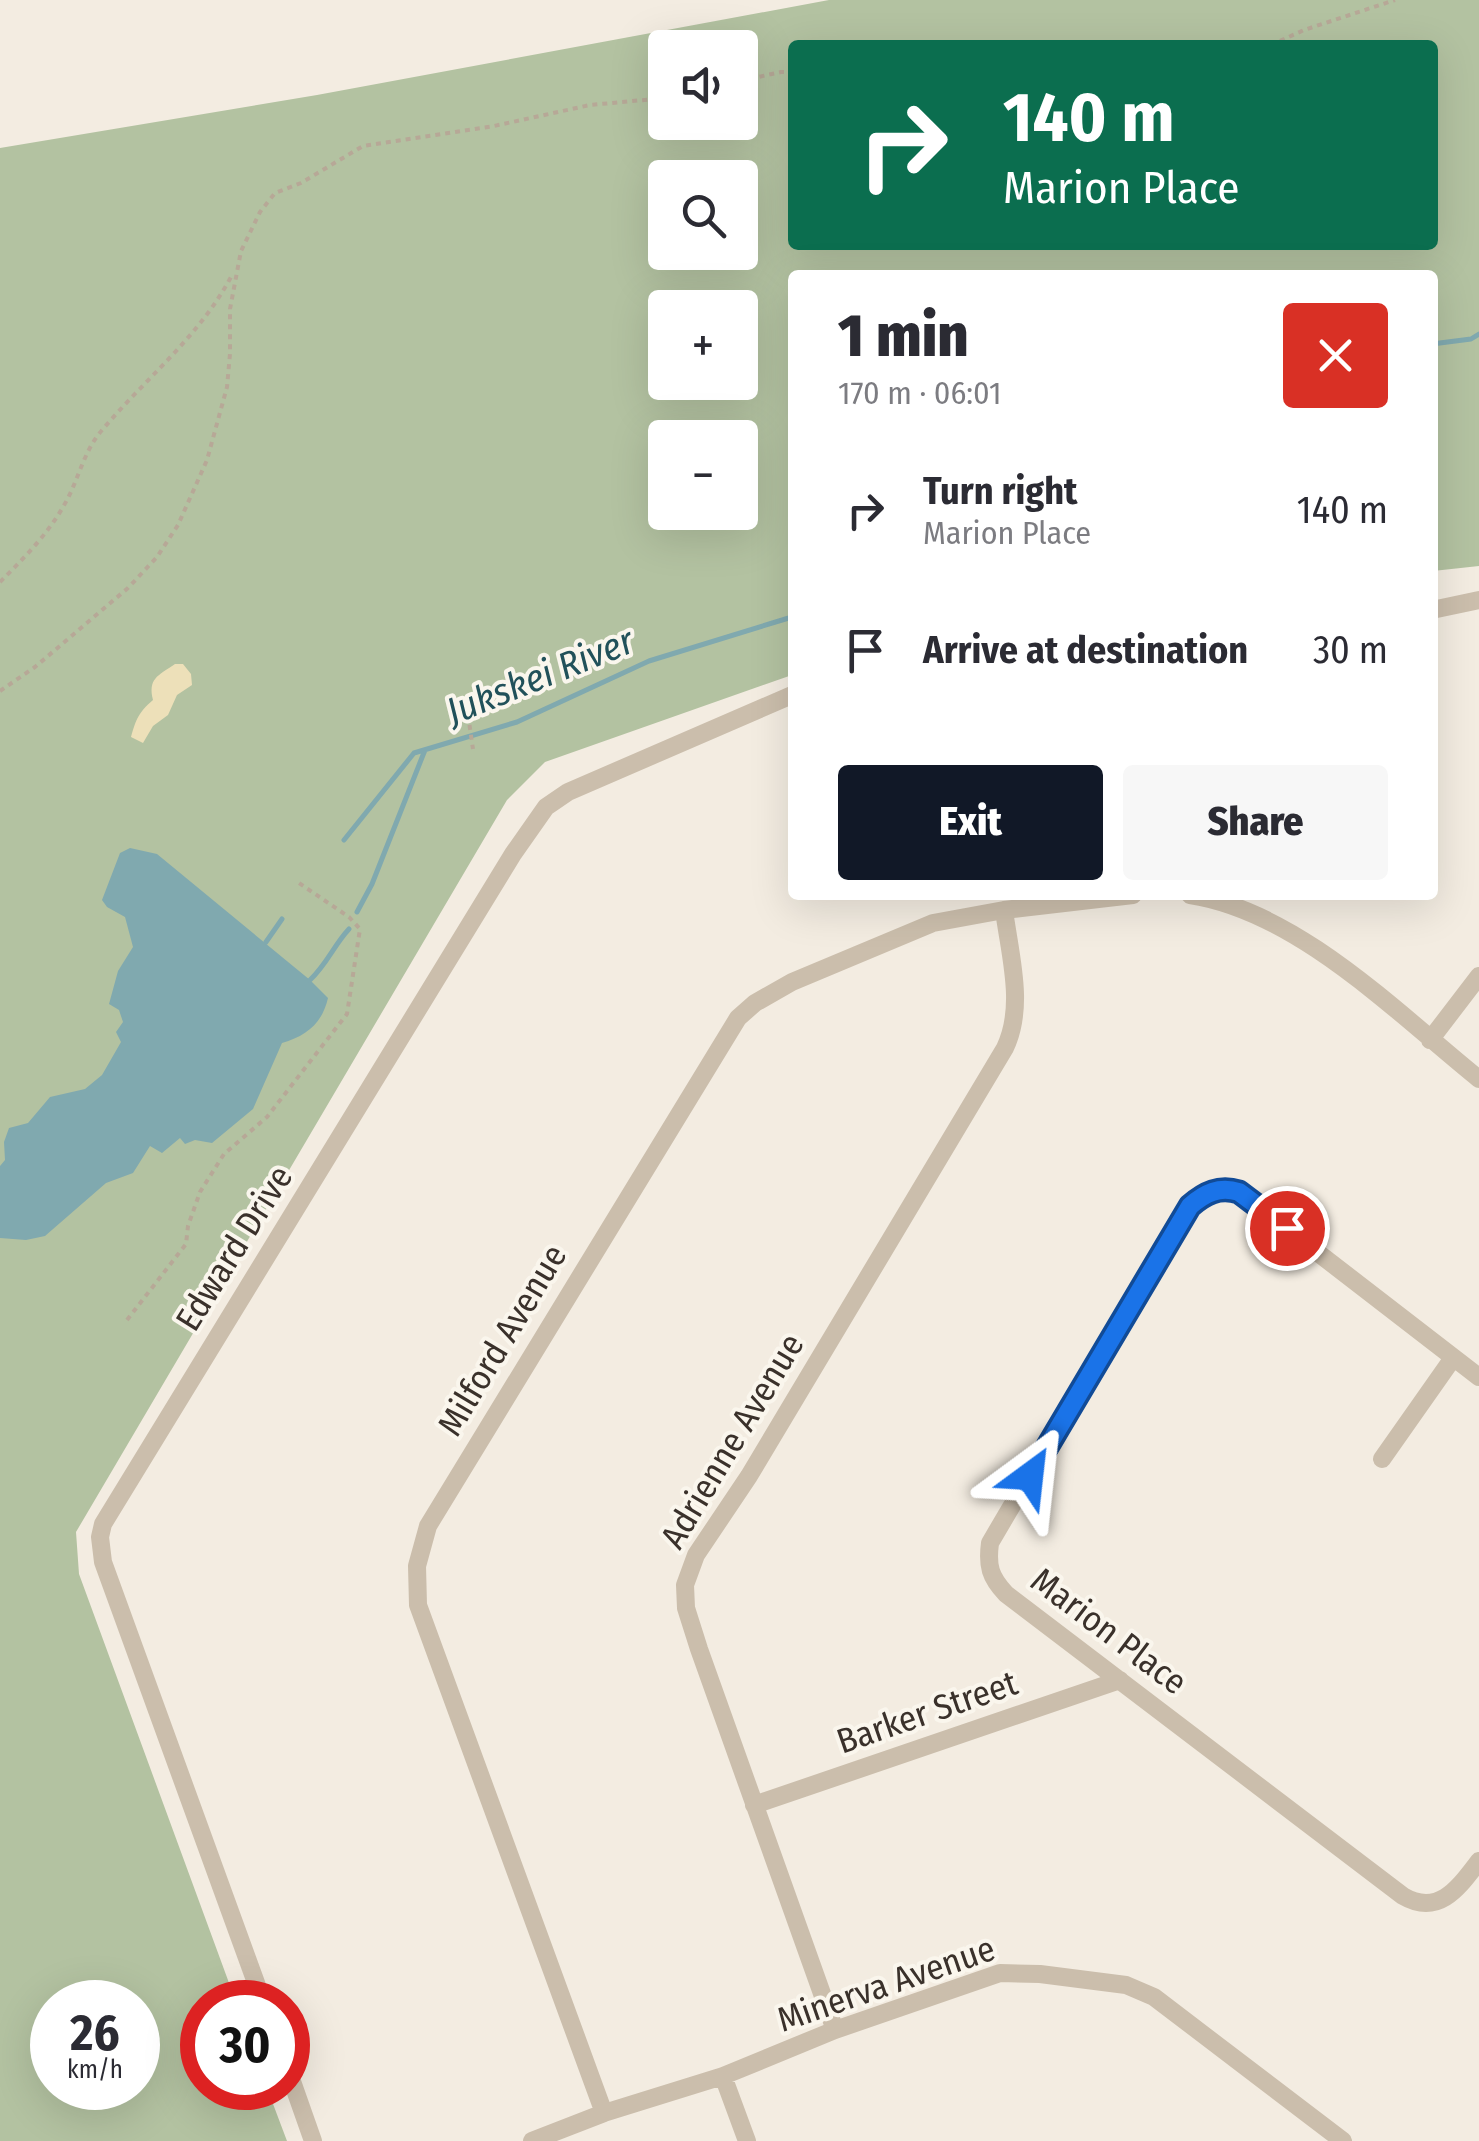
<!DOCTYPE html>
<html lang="en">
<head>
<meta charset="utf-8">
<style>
  body { margin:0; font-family:"Fira Sans Condensed",sans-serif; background:#f7f7f7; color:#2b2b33; height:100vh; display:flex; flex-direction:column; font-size:38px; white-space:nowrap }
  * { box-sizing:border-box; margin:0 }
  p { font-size:32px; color:#7c7c81 }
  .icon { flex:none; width:55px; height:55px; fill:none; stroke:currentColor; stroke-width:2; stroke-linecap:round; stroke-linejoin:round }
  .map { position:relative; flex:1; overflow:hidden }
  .drawer { position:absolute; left:788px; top:270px; width:650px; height:630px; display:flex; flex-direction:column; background:#fff; border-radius:10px; box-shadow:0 10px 40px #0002 }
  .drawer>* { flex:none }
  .banner { position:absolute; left:788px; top:40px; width:650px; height:210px; border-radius:10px; box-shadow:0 10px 40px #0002; background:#0b6e4f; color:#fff; overflow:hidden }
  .fabs { position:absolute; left:648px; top:30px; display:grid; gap:20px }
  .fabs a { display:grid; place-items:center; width:110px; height:110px; border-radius:10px; background:#fff; box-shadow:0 10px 40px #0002; font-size:50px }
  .speed { position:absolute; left:30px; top:1980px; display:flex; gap:20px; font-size:50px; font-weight:700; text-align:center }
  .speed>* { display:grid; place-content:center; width:130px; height:130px; border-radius:50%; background:#fff; box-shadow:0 10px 40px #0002; line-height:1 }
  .speed small { font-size:25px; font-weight:400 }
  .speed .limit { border:15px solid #d22; background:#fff; color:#111 }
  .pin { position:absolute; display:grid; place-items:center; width:85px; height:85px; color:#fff; margin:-42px; border:5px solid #fff; border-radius:50%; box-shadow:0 2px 10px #0007 }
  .me { position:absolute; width:110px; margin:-55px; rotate:30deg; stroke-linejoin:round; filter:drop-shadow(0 0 8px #0008) }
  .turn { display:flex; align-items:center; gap:35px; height:210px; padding:0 50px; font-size:45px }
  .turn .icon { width:130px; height:130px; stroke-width:2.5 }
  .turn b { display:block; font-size:70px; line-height:85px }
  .round { display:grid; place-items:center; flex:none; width:105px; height:105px; border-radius:10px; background:#f7f7f7 }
  .summary { display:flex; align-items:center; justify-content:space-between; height:170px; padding:0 50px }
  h1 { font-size:60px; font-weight:800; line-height:75px }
  .action { display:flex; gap:20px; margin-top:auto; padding:20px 50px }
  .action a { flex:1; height:115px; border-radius:10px; background:#111827; color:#fff; font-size:40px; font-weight:800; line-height:115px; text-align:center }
  .action a+a { background:#f7f7f7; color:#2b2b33 }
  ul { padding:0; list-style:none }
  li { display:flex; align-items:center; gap:30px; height:140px; padding:0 50px }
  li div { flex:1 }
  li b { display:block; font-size:38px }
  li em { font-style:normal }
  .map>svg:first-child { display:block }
  .green { fill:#b3c2a1; fill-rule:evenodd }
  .sand { fill:#ede0b9 }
  .water { fill:#80a9af }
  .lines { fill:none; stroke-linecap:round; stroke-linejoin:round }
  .stream { stroke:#80a9af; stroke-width:5 }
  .path { stroke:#b7a897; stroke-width:4; stroke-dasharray:5 5; stroke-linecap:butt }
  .street { stroke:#cbbeac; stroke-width:18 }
  .route-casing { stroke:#114b97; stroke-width:25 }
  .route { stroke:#1a73e8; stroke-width:18 }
  .labels { text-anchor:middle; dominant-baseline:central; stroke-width:8; stroke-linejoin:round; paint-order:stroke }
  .street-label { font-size:35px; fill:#3a312b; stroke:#faf6ed }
  .water-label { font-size:38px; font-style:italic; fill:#21515a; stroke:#faf6ed }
</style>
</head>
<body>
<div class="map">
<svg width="1479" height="2141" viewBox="0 0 1479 2141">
  <rect width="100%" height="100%" fill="#f3ece1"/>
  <path class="green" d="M829,0H1479V566L1433,571L1432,275H792V675L545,762L507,800L76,1532L79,1574L236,2002H202V2088H267L287,2141H0V148L317,95ZM792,45H1432V245H792ZM665,48H740V122H665ZM665,178H740V252H665ZM665,308H740V382H665ZM665,438H740V512H665ZM52,2002H138V2088H52Z"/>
  <path class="sand" d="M175,664H183L191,674L192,685L177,695L168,715L153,726L143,743L131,737C136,719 139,712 153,700C148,679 157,676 175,664Z"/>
  <path class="water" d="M130,848L157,854L310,980L328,998C322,1024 306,1036 282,1043L253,1109L212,1143L195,1140L185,1144L180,1138L162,1153L150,1146L133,1173L106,1183L45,1236L26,1240L0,1238V1166L5,1160L4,1142L9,1128L28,1123L50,1097L85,1089L102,1075L121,1042L116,1032L123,1022L119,1010L109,1004L118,971L133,947L125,917L107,907L102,900L120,853Z"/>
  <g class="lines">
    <path class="stream" d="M1432,344L1471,339L1479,334
      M344,840L414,753L517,722L649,661L792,617
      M357,912L372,884L425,750
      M266,942L282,919
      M310,980C327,964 334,945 349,929"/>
    <path class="path" d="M1271,45L1304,30L1395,0
      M740,81L781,72H792
      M0,582C26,556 51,531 68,498C80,474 85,449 103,429C147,377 200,336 232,275
      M0,691L35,667L128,588L157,557L178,525L207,460L227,387L230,354V309L241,251L260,212L275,193L301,183L363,146L494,126L590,105L665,98
      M468,715L473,749
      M127,1320L186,1244L188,1226L200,1192L224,1154L267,1117L347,1014L360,929L349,917L296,881"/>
    <path class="street" d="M1432,610L1479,600
      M1190,895C1297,911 1397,1013 1479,1079
      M1430,1040L1479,976
      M1479,1377L1239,1192C1204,1182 1188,1209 1171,1234L990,1543C987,1566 990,1577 1006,1594L1403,1896C1439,1917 1459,1887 1479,1861
      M1382,1459L1453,1358
      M754,1805L1120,1680
      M263,2002L103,1562L100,1537L103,1524L513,854L546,807L568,792L792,695
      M835,2030L699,1649L686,1608L685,1585L696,1555L749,1476L1005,1048C1025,1006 1010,956 1004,910
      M288,2070L313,2141
      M723,2076L747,2141
      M604,2113L418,1605L417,1566L428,1526L738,1018L755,1003L792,982L933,923L1004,910L1133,895
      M532,2141L604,2113L723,2076L835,2030L1000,1973L1040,1974L1126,1985L1154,1997L1343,2141"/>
  </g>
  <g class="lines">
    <g class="route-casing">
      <path id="route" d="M1030,1476L1190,1206C1205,1193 1219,1186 1239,1192L1287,1228"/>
    </g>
    <use href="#route" class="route"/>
  </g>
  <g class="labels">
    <g class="street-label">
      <text transform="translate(234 1248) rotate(-58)">Edward Drive</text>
      <text transform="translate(502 1340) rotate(-59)">Milford Avenue</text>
      <text transform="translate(732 1441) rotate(-59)">Adrienne Avenue</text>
      <text transform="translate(1109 1631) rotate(37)">Marion Place</text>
      <text transform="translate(927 1712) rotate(-19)">Barker Street</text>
      <text transform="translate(886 1984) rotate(-19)">Minerva Avenue</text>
    </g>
    <g class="water-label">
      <text transform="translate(540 676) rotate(-22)">Jukskei River</text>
    </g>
  </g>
</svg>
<div class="fabs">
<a><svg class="icon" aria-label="sound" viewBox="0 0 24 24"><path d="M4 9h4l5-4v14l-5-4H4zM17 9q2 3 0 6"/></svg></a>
<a><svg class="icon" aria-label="search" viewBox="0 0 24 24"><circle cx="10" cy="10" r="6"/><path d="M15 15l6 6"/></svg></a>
<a>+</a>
<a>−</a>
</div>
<div class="speed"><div>26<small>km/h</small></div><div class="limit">30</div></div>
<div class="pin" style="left:1287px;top:1228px;background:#d93025"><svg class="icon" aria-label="arrive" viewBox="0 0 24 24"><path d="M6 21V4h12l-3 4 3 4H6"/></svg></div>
<svg class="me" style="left:1030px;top:1476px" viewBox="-20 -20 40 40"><path d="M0-17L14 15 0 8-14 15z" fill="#1a73e8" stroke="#fff" stroke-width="4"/></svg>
<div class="banner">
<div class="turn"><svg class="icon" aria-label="right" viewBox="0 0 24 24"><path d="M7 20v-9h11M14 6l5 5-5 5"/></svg><div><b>140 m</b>Marion Place</div></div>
</div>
<section class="drawer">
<div class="summary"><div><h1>1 min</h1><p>170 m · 06:01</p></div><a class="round" style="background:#d93025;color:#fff"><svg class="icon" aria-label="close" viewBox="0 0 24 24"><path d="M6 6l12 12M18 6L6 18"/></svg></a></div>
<ul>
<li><svg class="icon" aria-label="right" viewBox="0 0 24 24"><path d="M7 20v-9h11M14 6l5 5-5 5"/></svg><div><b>Turn right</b><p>Marion Place</p></div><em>140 m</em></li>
<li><svg class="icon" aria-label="arrive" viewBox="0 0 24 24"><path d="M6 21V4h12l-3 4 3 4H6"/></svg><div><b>Arrive at destination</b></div><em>30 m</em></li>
</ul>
<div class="action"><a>Exit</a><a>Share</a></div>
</section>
</div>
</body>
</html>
